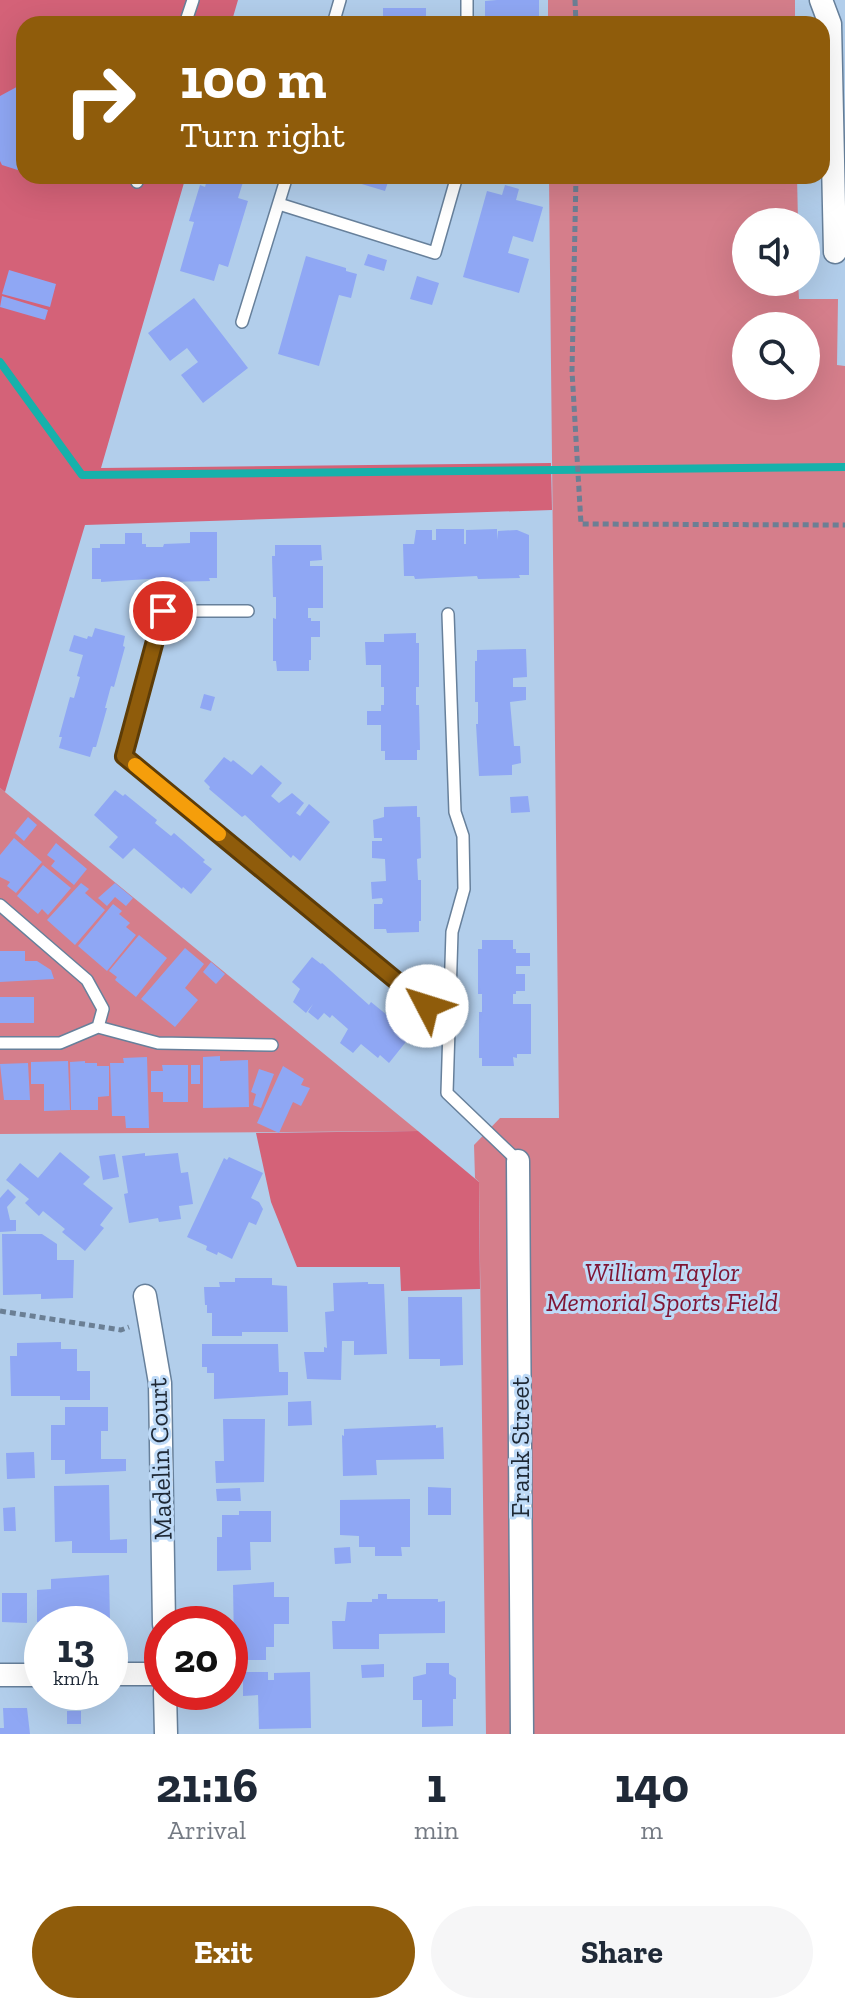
<!DOCTYPE html>
<html lang="en">
<head>
<meta charset="utf-8">
<style>
  body { margin:0; font-family:"Zilla Slab",serif; background:#f6f6f7; color:#1f2937; height:100vh; display:flex; flex-direction:column; font-size:30px; white-space:nowrap }
  * { box-sizing:border-box; margin:0 }
  p { font-size:26px; color:#747a83 }
  .icon { flex:none; width:44px; height:44px; fill:none; stroke:currentColor; stroke-width:2; stroke-linecap:round; stroke-linejoin:round }
  .map { position:relative; height:1734px; overflow:hidden }
  .panel { display:flex; flex-direction:column; background:#fff; flex:1 }
  .panel>* { flex:none }
  .banner { position:absolute; left:16px; top:16px; width:814px; height:168px; border-radius:24px; box-shadow:0 8px 32px #0002; background:#8f5c0b; color:#fff; overflow:hidden }
  .fabs { position:absolute; left:732px; top:208px; display:grid; gap:16px }
  .fabs a { display:grid; place-items:center; width:88px; height:88px; border-radius:50%; background:#fff; box-shadow:0 8px 32px #0002; font-size:40px }
  .speed { position:absolute; left:24px; top:1606px; display:flex; gap:16px; font-size:40px; font-weight:700; text-align:center }
  .speed>* { display:grid; place-content:center; width:104px; height:104px; border-radius:50%; background:#fff; box-shadow:0 8px 32px #0002; line-height:1 }
  .speed small { font-size:20px; font-weight:400 }
  .speed .limit { border:12px solid #d22; background:#fff; color:#111 }
  .pin { position:absolute; display:grid; place-items:center; width:68px; height:68px; color:#fff; margin:-34px; border:4px solid #fff; border-radius:50%; box-shadow:0 2px 8px #0007 }
  .me { position:absolute; width:88px; margin:-44px; rotate:310deg; stroke-linejoin:round; filter:drop-shadow(0 0 6px #0008) }
  .turn { display:flex; align-items:center; gap:28px; height:168px; padding:0 32px; font-size:36px }
  .turn .icon { width:104px; height:104px; stroke-width:2.5 }
  .turn b { display:block; font-size:56px; line-height:68px }
  .eta { display:flex; justify-content:space-evenly; align-items:center; height:136px; text-align:center }
  .eta b { font-size:48px; font-weight:700; line-height:56px }
  .button { display:flex; gap:16px; margin-top:auto; padding:16px 32px }
  .button a { flex:1; height:92px; border-radius:48px; background:#8f5c0b; color:#fff; font-size:32px; font-weight:700; line-height:92px; text-align:center }
  .button a+a { background:#f6f6f7; color:#1f2937 }
  .map>svg:first-child { display:block }
  .green { fill:#d57e8b; fill-rule:evenodd }
  .forest { fill:#d46278 }
  .lines { fill:none; stroke-linecap:round; stroke-linejoin:round }
  .stream { stroke:#16b1ab; stroke-width:8 }
  .building { fill:#8fa7f4 }
  .lane-casing { stroke:#67809b; stroke-width:14 }
  .street-casing { stroke:#67809b; stroke-width:25 }
  .path { stroke:#6b7f94; stroke-width:5; stroke-dasharray:6 4; stroke-linecap:butt }
  .lane { stroke:#fff; stroke-width:11 }
  .street { stroke:#fff; stroke-width:22 }
  .route-casing { stroke:#5d3c07; stroke-width:20 }
  .route { stroke:#8f5c0b; stroke-width:14 }
  .slow { stroke:#f59e0b; stroke-width:14 }
  .labels { text-anchor:middle; dominant-baseline:central; stroke-width:6; stroke-linejoin:round; paint-order:stroke }
  .park-label { font-size:26px; font-style:italic; fill:#7f1534; stroke:#bfdbf8 }
  .street-label { font-size:26px; fill:#1e2834; stroke:#bfdbf8 }
</style>
</head>
<body>
<div class="map">
<svg width="845" height="1734" viewBox="0 0 845 1734">
  <rect width="100%" height="100%" fill="#b2ceeb"/>
  <path class="green" d="M548,0H795V24H548Z
    M549,176H797L798,222H746V282H798L799,299H838L837,365L845,366V1734H486L479,1182L475,1178L474,1145L500,1118H559ZM746,326H806V386H746Z
    M0,788L418,1131L0,1134Z"/>
  <path class="forest" d="M0,0H238L231,24H24V176H186L101,468L551,463L552,510L85,525L5,792L0,788Z
    M418,1131L479,1182L480,1289L401,1291L400,1267H297L271,1202L256,1133Z"/>
  <g class="lines">
    <path class="stream" d="M0,362L82,475L845,467"/>
  </g>
  <path class="building" d="M497,0H539V24H497V17H485V1Z
    M383,8H426V24H383Z
    M24,83V172L2,165L0,161V96Z
    M208,176H240L238,180L243,182L238,198L248,201L228,267L219,264L214,281L180,271L194,222L189,221L200,185L205,187Z
    M335,176H390L385,191Z
    M505,185L519,189L516,200L543,207L533,242L513,236L508,253L529,259L519,293L463,277L487,191L502,195Z
    M368,254L387,260L384,271L364,265Z
    M306,256L346,268V271L357,274L351,298L339,295L319,366L278,354Z
    M9,270L56,284L50,307L2,294Z
    M417,276L439,283L432,305L410,299Z
    M2,296L48,310L45,320L0,307Z
    M194,298L248,368L203,403L181,375L198,362L187,348L170,361L148,333Z
    M436,529H464V544H466V530L497,529V540L498,531L517,530L529,535V575H519L520,578L478,579L477,576L415,579L414,576H404L403,544H414L416,530H432V540H436Z
    M190,532H217V578H209L210,581L164,582V578L101,582V579H92V548H100V544H125V533H142V544H146V547H163L164,544L190,543Z
    M275,545H321L322,560L310,561V566H323V608H308V618H311V621H320V637H311V660H309V671H277L276,661H273V618L276,619V597H273L272,556H275Z
    M95,628L125,636L123,646L125,647L114,687L111,686L105,708H107L96,747H93L90,757L59,748L62,737H59L70,697L74,698L80,677L77,676L83,655L69,651L74,635L87,639L88,636L92,637Z
    M416,633V643H419V687H416V705H419L420,750H417V760H385V751H381V725H367V711H381V705H384V687H381V665H366L365,642H384V634Z
    M526,649L527,677L513,678V687H526V700L510,702L514,746H520L521,763L512,765V775L479,776L476,724H478V702H475V661H477V650Z
    M204,694L215,697L211,711L200,708Z
    M224,757L231,762L233,760L252,775L261,765L282,783L271,796L279,803L292,793L304,803L296,813L300,816L309,804L330,822L300,861L293,855L291,858L245,815L242,817L209,789L210,787L204,781Z
    M115,790L123,796L125,794L157,820L155,823L171,836L174,833L205,860L203,862L212,869L191,894L183,887L182,889L134,848L123,859L109,847L118,837L94,815Z
    M528,796L530,812L511,813L510,797Z
    M417,806V817H420L421,858L417,859L418,880H421V921H419V932L387,933L386,929H374V904H382L383,901L382,898L372,899L371,882L386,881L385,859L372,858V841H382V838H374L373,820L384,817V807Z
    M28,817L37,825L24,841L15,833Z
    M14,838L42,862L16,893L7,886L10,882L0,877V855Z
    M56,843L87,869L74,885L51,866L55,861L47,855Z
    M43,865L71,888L48,915L42,909L38,914L17,896Z
    M81,883L89,889L85,893L105,910L75,945L47,920Z
    M115,883L133,898L126,906L115,897L107,906L98,898Z
    M113,904L122,911L119,914L130,923L126,927L136,935L107,971L78,946Z
    M139,935L167,958L136,997L115,980L117,977L109,971Z
    M482,940H513V949H516V953H530V966H516V974H525V991H516V994H513V1004H531V1054H517V1058L513,1057L514,1066H482V1058H479V1012H482V994H478V949H482Z
    M185,948L204,964L185,988L198,1000L175,1027L141,999Z
    M0,951H25V961H37L51,970L54,979L0,982Z
    M312,957L321,964L322,963L369,1005L371,1002L403,1028L401,1031L409,1038L389,1063L380,1055L378,1058L361,1044L353,1053L340,1043L348,1029L332,1015L330,1018L324,1013L318,1020L308,1012L313,1004L306,1013L293,1002L300,989L292,982Z
    M211,962L225,974L216,984L203,972Z
    M0,997H34V1023H0Z
    M220,1056V1061L248,1060L249,1107L203,1108V1057Z
    M147,1057L149,1128H126L125,1116H112L110,1063H124L123,1058Z
    M68,1061L70,1110L44,1111V1084H31V1062Z
    M85,1061V1063H97V1066H109V1096L98,1097V1110H71L70,1062Z
    M28,1063L30,1100H4L0,1064Z
    M162,1065H188V1102H163V1092H151V1071H163Z
    M191,1065H200V1084H191Z
    M283,1066L304,1079L301,1085L310,1088L301,1106L293,1102L279,1133L257,1123Z
    M259,1069L274,1074L261,1108L253,1105L256,1094L251,1092Z
    M60,1152L90,1177L83,1184L113,1208L100,1225L104,1228L85,1251L62,1232L65,1229L43,1211L39,1216L25,1203L29,1199L6,1180L20,1163L38,1178Z
    M145,1153V1156L178,1153L181,1173L188,1172L193,1204L179,1206L181,1219L159,1222L158,1218L129,1223L124,1194L128,1193L122,1156Z
    M115,1154L119,1177L103,1180L99,1156Z
    M229,1157L263,1173L251,1198L259,1202L263,1209L256,1225L249,1222L232,1259L218,1252L217,1255L206,1250L207,1246L187,1237L224,1158L227,1160Z
    M8,1189L16,1197L7,1207L10,1220H16V1231L0,1232V1198Z
    M2,1234H42L57,1244V1260H74L73,1298L41,1299V1294L3,1295Z
    M235,1278H272V1285L287,1286L288,1332H242V1336H212V1313H207V1305H205L204,1287H220L219,1282H235Z
    M368,1282V1284H384L387,1354L354,1355V1341H342L341,1380L307,1379L304,1352H324V1347L327,1348L325,1312L334,1311L333,1283Z
    M408,1297H462L463,1365L440,1366V1359H409Z
    M61,1342V1349H77V1371H90V1400H60V1396H11L10,1356H17V1343Z
    M202,1344H278L279,1372H288V1395L214,1399V1373H207V1367H202Z
    M311,1401L312,1425L288,1426V1402Z
    M65,1407H108V1431H101V1459H126V1471L65,1474V1460H51V1425H65Z
    M223,1419H265L264,1482L216,1483L215,1461H224Z
    M436,1425V1428L443,1427L444,1459L376,1460L377,1475L343,1476L342,1435L344,1436V1429Z
    M34,1452L35,1478L7,1479L6,1453Z
    M109,1485L110,1540L127,1539V1553H72V1541L55,1542L54,1486Z
    M428,1487L451,1488V1515H428Z
    M240,1488L241,1501H217L216,1489Z
    M410,1499V1547H401L402,1556H375V1547H359V1536L340,1535V1500Z
    M15,1507L16,1531H4L3,1508Z
    M239,1511H271V1542H250L251,1570L217,1571V1537H222V1515H239Z
    M350,1547L351,1563L335,1564L334,1548Z
    M109,1575L110,1622H37V1590L51,1589V1579Z
    M274,1582V1597H289V1624H274V1647H266V1660H243V1646H234L233,1585Z
    M2,1593H27V1623L2,1622Z
    M378,1594H387V1599H438V1602L445,1601V1633L379,1634V1649H333L332,1621H345L347,1602H372V1599H378Z
    M426,1663H449V1674L456,1678V1699H453V1726L422,1727V1700H413V1677L426,1674Z
    M384,1664V1677L362,1678L361,1665Z
    M243,1672H268V1680H274V1673L310,1672L311,1728L259,1729L258,1695L243,1696Z
    M3,1708H27L30,1734H0V1728H4Z
    M67,1711H81V1724H67Z"/>
  <g class="lines">
    <g class="lane-casing">
      <path id="lane" d="M467,0V22
        M185,24L193,0
        M333,24L340,0
        M137,182L139,176
        M279,204L435,253L457,176
        M242,322L287,176
        M248,611H163L124,756L450,1025
        M448,614L455,812L463,836L464,889L452,932L447,1093L518,1161
        M0,905L87,980L103,1009L98,1027L60,1043H0
        M98,1027L158,1043L272,1045"/>
    </g>
    <g class="street-casing">
      <path id="street" d="M821,0L830,24L835,252
        M518,1161L522,1734
        M145,1296L160,1383L164,1624
        M110,1674H162
        M0,1675H42
        M165,1692L166,1734"/>
    </g>
    <path class="path" d="M575,0L576,24
      M576,176L572,371L581,524L845,525
      M0,1311L121,1330L129,1327"/>
    <use href="#lane" class="lane"/>
    <use href="#street" class="street"/>
  </g>
  <g class="lines">
    <g class="route-casing">
      <path id="route" d="M163,611L124,756L427,1006"/>
    </g>
    <use href="#route" class="route"/>
    <path class="slow" d="M135,765L219,834"/>
  </g>
  <g class="labels">
    <g class="park-label">
      <text x="662" y="1272">William Taylor<tspan x="662" dy="30">Memorial Sports Field</tspan></text>
    </g>
    <g class="street-label">
      <text transform="translate(520 1447) rotate(-90)">Frank Street</text>
      <text transform="translate(160 1459) rotate(-92)">Madelin Court</text>
    </g>
  </g>
</svg>
<div class="fabs">
<a><svg class="icon" aria-label="sound" viewBox="0 0 24 24"><path d="M4 9h4l5-4v14l-5-4H4zM17 9q2 3 0 6"/></svg></a>
<a><svg class="icon" aria-label="search" viewBox="0 0 24 24"><circle cx="10" cy="10" r="6"/><path d="M15 15l6 6"/></svg></a>
</div>
<div class="speed"><div>13<small>km/h</small></div><div class="limit">20</div></div>
<div class="pin" style="left:163px;top:611px;background:#d93025"><svg class="icon" aria-label="arrive" viewBox="0 0 24 24"><path d="M6 21V4h12l-3 4 3 4H6"/></svg></div>
<svg class="me" style="left:427px;top:1006px" viewBox="-20 -20 40 40"><circle r="19" fill="#fff"/><path d="M0-13L10 11 0 6-10 11z" fill="#8f5c0b"/></svg>
<div class="banner">
<div class="turn"><svg class="icon" aria-label="right" viewBox="0 0 24 24"><path d="M7 20v-9h11M14 6l5 5-5 5"/></svg><div><b>100 m</b>Turn right</div></div>
</div>
</div>
<section class="panel">
<div class="eta">
<div><b>21:16</b><p>Arrival</p></div>
<div><b>1</b><p>min</p></div>
<div><b>140</b><p>m</p></div>
</div>
<div class="button"><a>Exit</a><a>Share</a></div>
</section>
</body>
</html>
